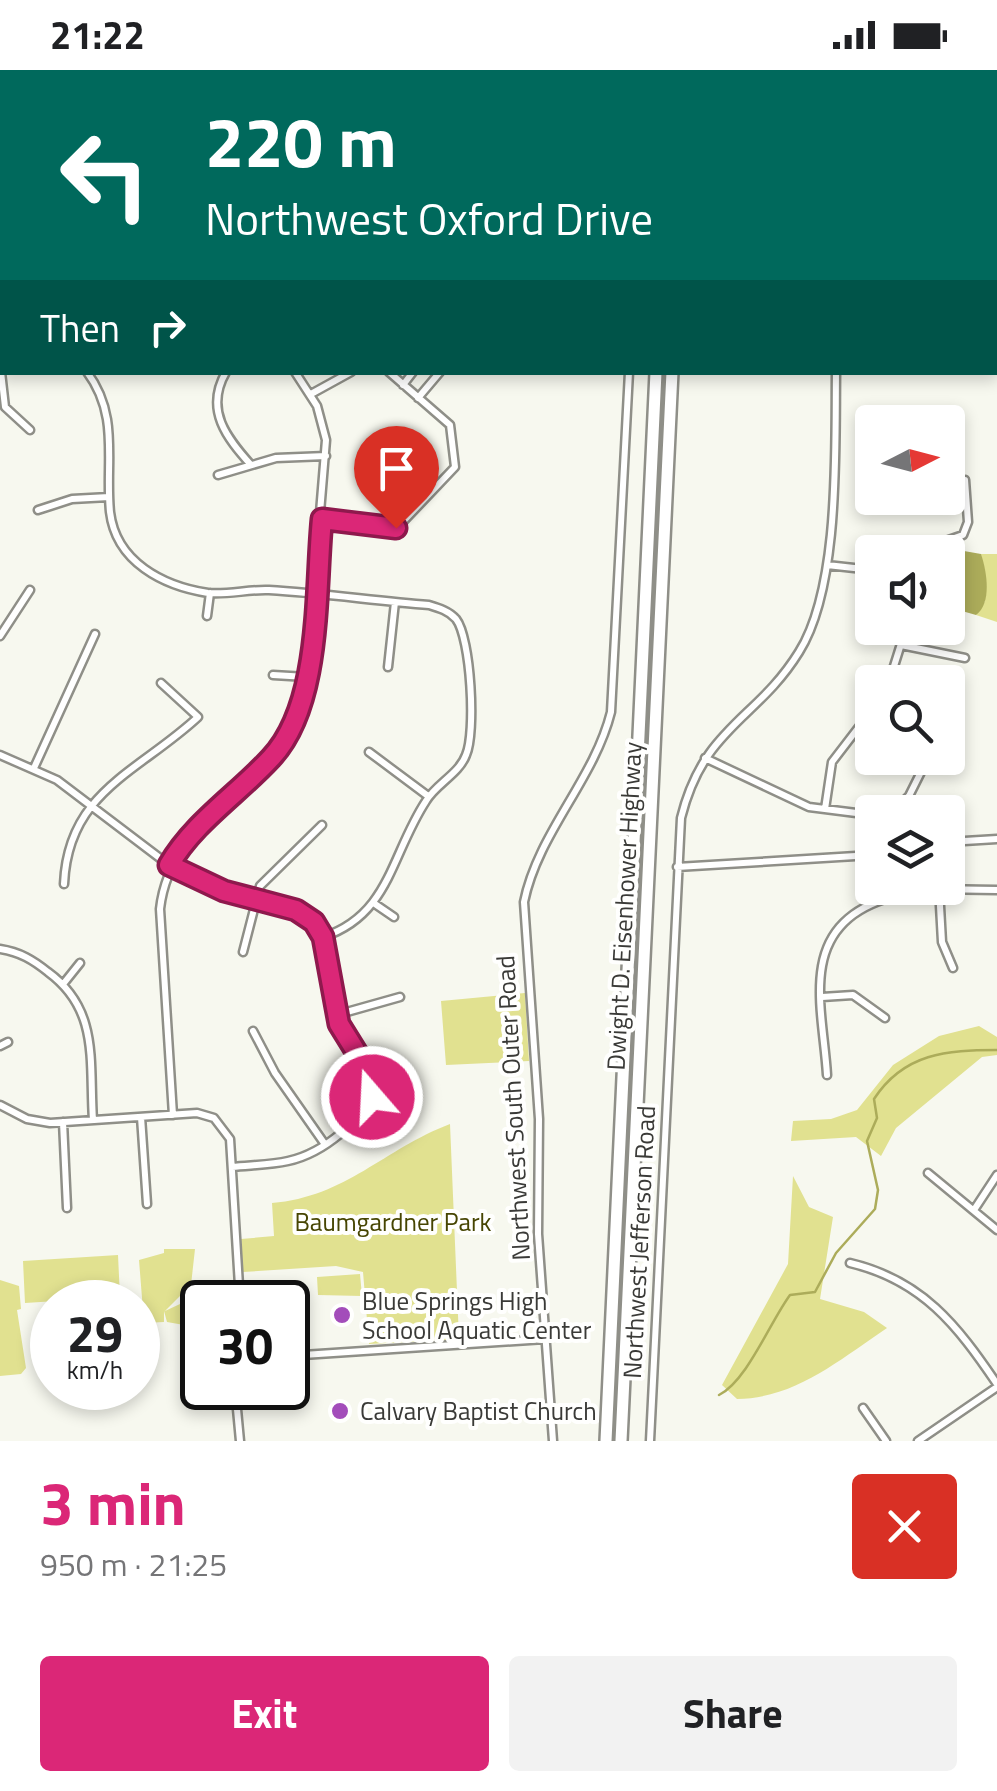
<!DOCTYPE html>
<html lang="en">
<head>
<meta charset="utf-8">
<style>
  body { margin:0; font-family:"Titillium Web",sans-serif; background:#f2f2f2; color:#202124; height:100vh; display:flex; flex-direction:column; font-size:38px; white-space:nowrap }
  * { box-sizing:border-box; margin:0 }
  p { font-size:32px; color:#757577 }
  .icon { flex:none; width:55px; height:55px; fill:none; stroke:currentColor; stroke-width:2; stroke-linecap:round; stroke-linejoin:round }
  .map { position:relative; height:1371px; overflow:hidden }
  .panel { display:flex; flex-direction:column; background:#fff; flex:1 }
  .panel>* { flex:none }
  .hud { position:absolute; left:0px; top:0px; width:998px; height:305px; box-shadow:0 5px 15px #0003; background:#00695c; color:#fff; overflow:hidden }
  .needle { width:65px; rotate:84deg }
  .tools { position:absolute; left:855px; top:335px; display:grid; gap:20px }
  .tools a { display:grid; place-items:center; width:110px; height:110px; border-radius:10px; background:#fff; box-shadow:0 5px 15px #0003; font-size:50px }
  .speed { position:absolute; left:30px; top:1210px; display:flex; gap:20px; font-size:50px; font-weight:700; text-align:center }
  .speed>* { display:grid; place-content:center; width:130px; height:130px; border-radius:50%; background:#fff; box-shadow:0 5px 15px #0003; line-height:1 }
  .speed small { font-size:25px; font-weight:400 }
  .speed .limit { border:5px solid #111; border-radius:15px; background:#fff; color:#111 }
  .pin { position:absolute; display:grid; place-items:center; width:85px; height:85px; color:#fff; margin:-102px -42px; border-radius:50% 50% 50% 0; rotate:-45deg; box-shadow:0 0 10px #0007 }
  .pin .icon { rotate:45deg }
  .me { position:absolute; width:110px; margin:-55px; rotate:341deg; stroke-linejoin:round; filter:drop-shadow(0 0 8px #0008) }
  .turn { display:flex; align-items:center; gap:35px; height:210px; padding:0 40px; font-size:45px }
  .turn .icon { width:130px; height:130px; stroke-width:2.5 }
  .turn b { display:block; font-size:70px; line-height:85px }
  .then { display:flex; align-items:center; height:95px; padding:0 40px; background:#0003; gap:20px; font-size:38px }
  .round { display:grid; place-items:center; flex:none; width:105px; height:105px; border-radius:10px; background:#f2f2f2 }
  .overview { display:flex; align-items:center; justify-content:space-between; height:170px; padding:0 40px }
  h1 { font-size:60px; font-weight:700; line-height:75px; color:#db2777 }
  .action { display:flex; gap:20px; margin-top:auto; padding:20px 40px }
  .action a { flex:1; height:115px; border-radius:10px; background:#db2777; color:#fff; font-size:40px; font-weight:700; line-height:115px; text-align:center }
  .action a+a { background:#f2f2f2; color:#202124 }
  .status { display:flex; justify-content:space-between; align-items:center; height:70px; padding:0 50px; background:#fff; direction:ltr }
  .status svg { height:28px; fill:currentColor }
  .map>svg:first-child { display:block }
  .green { fill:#e1e190 }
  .water { fill:#acac5a }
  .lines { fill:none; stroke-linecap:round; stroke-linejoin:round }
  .stream { stroke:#acac5a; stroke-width:2.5 }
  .street-casing { stroke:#8f8f88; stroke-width:11 }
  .secondary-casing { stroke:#8f8f88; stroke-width:14 }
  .highway-casing { stroke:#8f8f88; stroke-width:16 }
  .street { stroke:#fff; stroke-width:6 }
  .secondary { stroke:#fff; stroke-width:9 }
  .highway { stroke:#fff; stroke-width:11 }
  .route-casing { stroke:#8e194d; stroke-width:25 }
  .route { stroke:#db2777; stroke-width:18 }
  .poi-dot { fill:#a34dba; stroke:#fffffe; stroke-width:4 }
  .labels { text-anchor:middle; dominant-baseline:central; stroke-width:8; stroke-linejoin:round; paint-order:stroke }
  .street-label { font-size:25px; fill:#3a3a37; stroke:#fffffe }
  .park-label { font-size:25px; fill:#464502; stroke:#fffffe }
  .poi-label { font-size:25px; fill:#3a3a37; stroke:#fffffe; text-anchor:start }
</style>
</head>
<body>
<div class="status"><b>21:22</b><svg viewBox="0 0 49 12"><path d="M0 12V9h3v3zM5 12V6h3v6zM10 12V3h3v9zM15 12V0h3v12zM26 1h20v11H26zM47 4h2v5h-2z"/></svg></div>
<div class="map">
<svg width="997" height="1371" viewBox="0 0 997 1371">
  <rect width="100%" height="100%" fill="#f7f8ef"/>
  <path class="green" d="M981,484H997V552L976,545L985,531Z
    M525,923L529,991L446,995L441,931Z
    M979,956L997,967V985L982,987L896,1058L881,1086L856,1067L791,1071L793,1051L831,1049L857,1040L893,995L939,966Z
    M450,1054L459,1269L369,1274L363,1202L336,1196L243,1202L241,1169L274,1166L272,1133C346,1127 384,1079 450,1054Z
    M793,1106L809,1137L833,1147L820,1229L864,1242L887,1258C839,1290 796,1328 737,1329L722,1315L788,1194Z
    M164,1179H195L191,1215L165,1241L180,1234L184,1255L167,1252L164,1241V1252L144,1253L139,1190L164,1183Z
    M118,1185L120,1227L25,1233L23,1191Z
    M360,1204L362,1226L318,1225L317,1207Z
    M0,1210L19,1216L21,1239L17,1240L26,1298L21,1304L0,1306Z"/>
  <path class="water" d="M964,481L981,484C987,502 992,533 976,545L948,537V486Z"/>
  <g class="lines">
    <path class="stream" d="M719,1325C747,1311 770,1252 790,1225L815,1222L836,1183L875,1139L878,1120L867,1071L877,1048L874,1029C904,983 947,980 997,980"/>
    <g class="street-casing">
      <path id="street" d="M109,0V2
        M208,0L209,2
        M463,0V2
        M545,0V2
        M847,0V2
        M214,2L219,0
        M0,9L2,10
        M995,112H997
        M0,267H2
        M0,293L5,337L30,360
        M87,302C120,346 105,392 110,442C116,492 163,516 208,523C228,525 249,519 269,520C323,523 376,531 429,535C439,538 449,541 456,549C471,568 476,663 466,685C459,704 436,714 426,731C391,784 390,845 323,867
        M226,302C204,340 227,368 251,395
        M403,315L413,302
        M311,324L351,302
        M418,328L440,302
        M218,405L276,388L326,386
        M38,440L72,429L109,427
        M322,449L396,459L455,397L450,355L389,302
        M914,482L963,465L968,452L965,410
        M827,495L872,500
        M207,546L210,523
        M0,566L30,520
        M901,575L965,588
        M388,597L395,532
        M273,605L307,607
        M889,612L906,558
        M369,682L428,726
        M0,685L57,710L169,795L235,825L306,845L323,867L339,954L373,1015
        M705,688L809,737L872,745
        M34,698L95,564
        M825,739L832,692L872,640
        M892,742L909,726L928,688
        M948,772L997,769
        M677,797L872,785
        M64,814C68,721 139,702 198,647L161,613
        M939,818L942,872L953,898
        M375,834L394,847
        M0,879C20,882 33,890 48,902C100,940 89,992 93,1050
        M243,882L260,816L322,755
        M64,913L80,893
        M822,927L853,925L885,948
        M336,945L400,927
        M253,961L275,1003L324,1073
        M0,976L8,972
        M827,1005C825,970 816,930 822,896C836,816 934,818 997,820
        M373,1015L407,1014
        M0,1035L27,1049L50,1053L197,1043L214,1048L230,1069L240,1232
        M173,1045L160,839C171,741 280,717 305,624L326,370L317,336L295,302
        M141,1047L147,1134
        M63,1052L67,1138
        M232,1097C250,1095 270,1095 288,1091C321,1084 368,1049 373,1015
        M928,1103L997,1160
        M974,1140L997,1105
        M850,1193C922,1210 957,1255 997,1314
        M288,1286L545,1269
        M235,1318L240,1371
        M863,1338L886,1371
        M237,1340L240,1318
        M553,1371L538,1164L539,1049L524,832C538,763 594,710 611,642L629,302
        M650,1371L681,748C704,656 757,650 799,582C840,517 835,379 836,302
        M918,1371L997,1317"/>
    </g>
    <g class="secondary-casing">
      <path id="secondary" d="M978,0V2
        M614,2L618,0
        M0,133L2,132
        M995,202L997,224"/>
    </g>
    <g class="highway-casing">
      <path id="highway" d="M732,0L733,2
        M583,2L589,0
        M644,2L646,0
        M669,2V0
        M686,2V0
        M741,2L742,0
        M606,1371L656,302
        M621,1371L672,302"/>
    </g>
    <use href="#street" class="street"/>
    <use href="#secondary" class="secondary"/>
    <use href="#highway" class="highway"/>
  </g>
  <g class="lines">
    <g class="route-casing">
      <path id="route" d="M372,1027L370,1004L339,954L323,867L314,852L296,840L224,821L169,795C194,752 238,724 271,688C322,634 315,520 322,449L396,458"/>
    </g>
    <use href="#route" class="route"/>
  </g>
  <g class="poi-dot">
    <circle cx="342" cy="1245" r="10"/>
    <circle cx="340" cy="1341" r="10"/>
  </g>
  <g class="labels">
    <g class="street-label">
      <text transform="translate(624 836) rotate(-87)">Dwight D. Eisenhower Highway</text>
      <text transform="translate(513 1038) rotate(-93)">Northwest South Outer Road</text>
      <text transform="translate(639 1172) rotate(-87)">Northwest Jefferson Road</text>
    </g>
    <g class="park-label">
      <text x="393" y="1152">Baumgardner Park</text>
    </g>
    <g class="poi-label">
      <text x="362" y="1231">Blue Springs High<tspan x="362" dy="29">School Aquatic Center</tspan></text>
      <text x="360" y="1341">Calvary Baptist Church</text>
    </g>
  </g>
</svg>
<div class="tools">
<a><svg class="needle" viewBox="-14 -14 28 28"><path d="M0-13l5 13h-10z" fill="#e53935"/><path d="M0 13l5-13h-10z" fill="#757577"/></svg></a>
<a><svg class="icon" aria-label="sound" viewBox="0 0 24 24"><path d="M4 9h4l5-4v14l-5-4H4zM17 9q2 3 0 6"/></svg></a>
<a><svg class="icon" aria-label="search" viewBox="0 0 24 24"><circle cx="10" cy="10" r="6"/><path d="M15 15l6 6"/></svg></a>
<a><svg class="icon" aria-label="layers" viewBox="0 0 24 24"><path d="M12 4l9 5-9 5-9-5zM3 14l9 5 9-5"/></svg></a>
</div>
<div class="speed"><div>29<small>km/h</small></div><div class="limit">30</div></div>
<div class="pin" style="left:396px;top:458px;background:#d93025"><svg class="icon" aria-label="arrive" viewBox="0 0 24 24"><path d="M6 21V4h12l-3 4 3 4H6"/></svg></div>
<svg class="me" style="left:372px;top:1027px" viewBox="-20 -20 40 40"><circle r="17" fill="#db2777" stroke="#fff" stroke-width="3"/><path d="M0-11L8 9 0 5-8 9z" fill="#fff"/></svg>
<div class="hud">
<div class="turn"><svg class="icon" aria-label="left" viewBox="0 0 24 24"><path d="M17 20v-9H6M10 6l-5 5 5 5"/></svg><div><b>220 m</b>Northwest Oxford Drive</div></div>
<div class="then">Then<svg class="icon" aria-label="right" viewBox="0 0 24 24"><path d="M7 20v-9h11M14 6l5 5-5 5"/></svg></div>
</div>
</div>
<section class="panel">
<div class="overview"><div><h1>3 min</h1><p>950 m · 21:25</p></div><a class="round" style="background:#d93025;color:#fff"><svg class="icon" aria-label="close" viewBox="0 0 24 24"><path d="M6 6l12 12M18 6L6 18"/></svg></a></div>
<div class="action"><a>Exit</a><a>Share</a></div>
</section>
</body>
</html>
